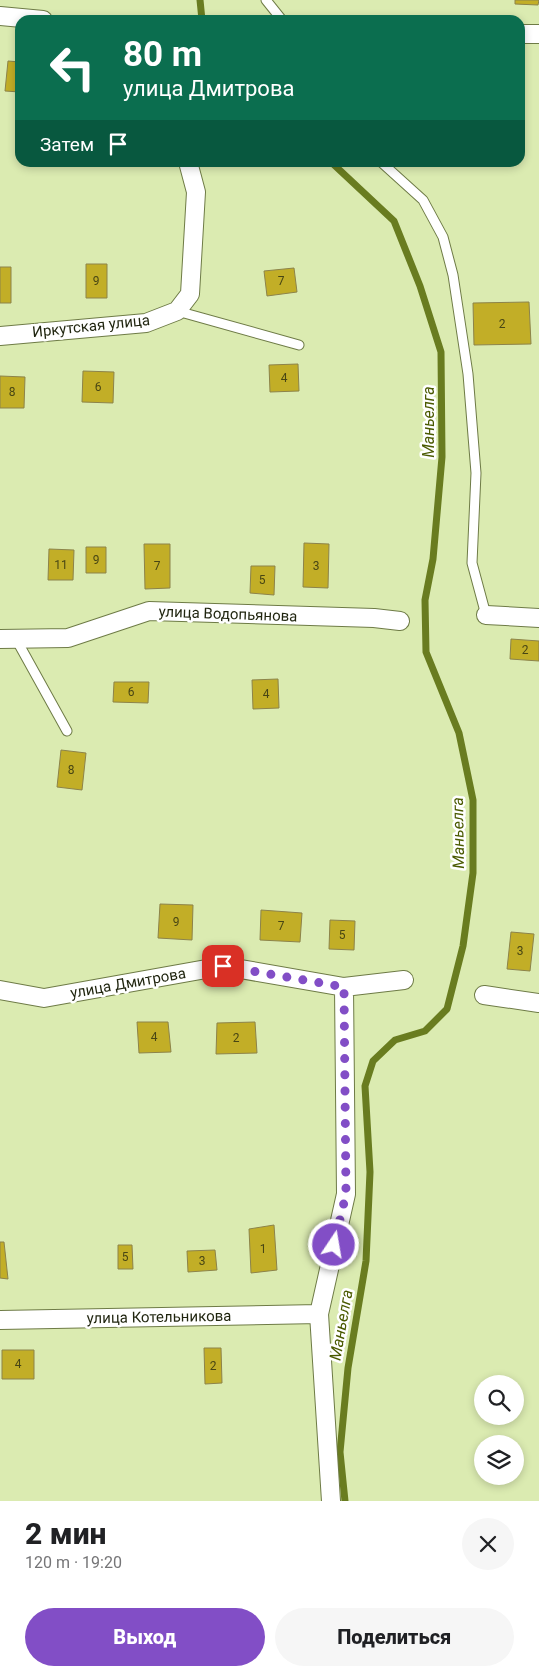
<!DOCTYPE html>
<html lang="ru">
<head>
<meta charset="utf-8">
<style>
  body { margin:0; font-family:Roboto,sans-serif; background:#f6f6f6; color:#202124; height:100vh; display:flex; flex-direction:column; font-size:19px; white-space:nowrap }
  * { box-sizing:border-box; margin:0 }
  p { font-size:16px; color:#757577 }
  .icon { flex:none; width:28px; height:28px; fill:none; stroke:currentColor; stroke-width:2; stroke-linecap:round; stroke-linejoin:round }
  .map { position:relative; height:1501px; overflow:hidden }
  .details { display:flex; flex-direction:column; background:#fff; flex:1 }
  .details>* { flex:none }
  .banner { position:absolute; left:15px; top:15px; width:510px; height:152px; border-radius:15px; box-shadow:0 2px 8px #0003; background:#0b6e4f; color:#fff; overflow:hidden }
  .tools { position:absolute; left:474px; top:1375px; display:grid; gap:10px }
  .tools a { display:grid; place-items:center; width:50px; height:50px; border-radius:50%; background:#fff; box-shadow:0 2px 8px #0003; font-size:25px }
  .pin { position:absolute; display:grid; place-items:center; width:42px; height:42px; color:#fff; margin:-21px; border-radius:10px; box-shadow:0 2px 8px #0006 }
  .me { position:absolute; width:55px; margin:-28px; rotate:12deg; stroke-linejoin:round; filter:drop-shadow(0 0 4px #0008) }
  .turn { display:flex; align-items:center; gap:18px; height:105px; padding:0 25px; font-size:22px }
  .turn .icon { width:65px; height:65px; stroke-width:2.5 }
  .turn b { display:block; font-size:35px; line-height:42px }
  .then { display:flex; align-items:center; height:48px; padding:0 25px; background:#0003; gap:10px; font-size:19px }
  .round { display:grid; place-items:center; flex:none; width:52px; height:52px; border-radius:26px; background:#f6f6f6 }
  .headline { display:flex; align-items:center; justify-content:space-between; height:85px; padding:0 25px }
  h1 { font-size:30px; font-weight:800; line-height:38px }
  .action { display:flex; gap:10px; margin-top:auto; padding:10px 25px }
  .action a { flex:1; height:58px; border-radius:30px; background:#824ec6; color:#fff; font-size:20px; font-weight:800; line-height:58px; text-align:center }
  .action a+a { background:#f6f6f6; color:#202124 }
  .map>svg:first-child { display:block }
  .lines { fill:none; stroke-linecap:round; stroke-linejoin:round }
  .stream { stroke:#697c20; stroke-width:7 }
  .building { fill:#c2ae27; stroke:#8c834a }
  .service-casing { stroke:#6e7b46; stroke-width:11 }
  .minor-casing { stroke:#6e7b46; stroke-width:20 }
  .service { stroke:#fff; stroke-width:9 }
  .minor { stroke:#fff; stroke-width:18 }
  .route { stroke:#824ec6; stroke-width:9; stroke-dasharray:0 16.2 }
  .labels { text-anchor:middle; dominant-baseline:central; stroke-width:5; stroke-linejoin:round; paint-order:stroke }
  .number-label { font-size:12px; fill:#484614 }
  .street-label { font-size:15px; fill:#1f240e; stroke:#fff }
  .water-label { font-size:16px; font-style:italic; fill:#4a5a00; stroke:#fff }
</style>
</head>
<body>
<div class="map">
<svg width="539" height="1501" viewBox="0 0 539 1501">
  <rect width="100%" height="100%" fill="#dbebb1"/>
  <g class="lines">
    <path class="stream" d="M200,0L202,20
      M331,162L394,221L420,286L441,352L442,457L433,559L425,600L426,652L459,733L473,800V873L463,946L447,1009L425,1031L395,1040L373,1061L365,1086L370,1172L366,1261L348,1368L340,1452L345,1501"/>
  </g>
  <path class="building" d="M515,0H539L538,5L515,4Z
    M8,61L20,62V92L5,91Z
    M86,264H107V298H86Z
    M0,267H11V303H0Z
    M294,268L297,292L267,296L264,271Z
    M529,302L531,344L474,345L473,303Z
    M298,364L299,391L270,392L269,365Z
    M83,371L114,372L113,403L82,402Z
    M0,376L25,377L24,408H0Z
    M304,543L329,544L328,588L303,587Z
    M144,544H170V588L145,589Z
    M86,547H106V573H86Z
    M49,549L74,550L73,580H48Z
    M251,566H275L274,595L250,593Z
    M511,639L539,641V661L510,659Z
    M278,679L279,708L253,709L252,680Z
    M114,682H149L148,703L113,702Z
    M61,750L86,753L82,790L57,787Z
    M160,904L193,905L192,940L158,938Z
    M261,910L302,913L300,942L260,940Z
    M330,920L355,921L354,950L329,949Z
    M511,932L534,934L530,971L507,969Z
    M137,1022H168L171,1052L139,1053Z
    M255,1022L257,1053L216,1054L217,1023Z
    M274,1225L277,1270L251,1273L249,1229Z
    M0,1242H4L8,1279L0,1278Z
    M118,1245H132L133,1269H118Z
    M215,1250L217,1270L188,1272L187,1251Z
    M204,1348H221L222,1383L205,1384Z
    M2,1350H34V1379H2Z"/>
  <g class="lines">
    <g class="service-casing">
      <path id="service" d="M266,0L282,20
        M381,162L423,200L443,237L453,275L468,374L476,473L472,563L486,615
        M177,311L299,345
        M16,639L67,731"/>
    </g>
    <g class="minor-casing">
      <path id="minor" d="M0,16L43,20
        M520,34H539
        M0,336L146,323L177,311L190,294L196,192L188,162
        M486,615L539,618
        M0,639L68,638L149,611L374,618L400,621
        M0,990L44,998L223,966L344,987L404,980
        M484,995L539,1003
        M0,1320L319,1314
        M331,1501L319,1314L346,1194L344,987"/>
    </g>
    <use href="#service" class="service"/>
    <use href="#minor" class="minor"/>
  </g>
  <g class="lines">
    <path class="route" d="M223,966L344,987L346,1194L334,1245"/>
  </g>
  <g class="labels">
    <g class="number-label">
      <text x="96" y="281">9</text>
      <text x="281" y="281">7</text>
      <text x="502" y="324">2</text>
      <text x="284" y="378">4</text>
      <text x="98" y="387">6</text>
      <text x="12" y="392">8</text>
      <text x="96" y="560">9</text>
      <text x="61" y="565">11</text>
      <text x="157" y="566">7</text>
      <text x="316" y="566">3</text>
      <text x="262" y="580">5</text>
      <text x="525" y="650">2</text>
      <text x="131" y="692">6</text>
      <text x="266" y="694">4</text>
      <text x="71" y="770">8</text>
      <text x="176" y="922">9</text>
      <text x="281" y="926">7</text>
      <text x="342" y="935">5</text>
      <text x="520" y="951">3</text>
      <text x="154" y="1037">4</text>
      <text x="236" y="1038">2</text>
      <text x="263" y="1249">1</text>
      <text x="125" y="1257">5</text>
      <text x="202" y="1261">3</text>
      <text x="18" y="1364">4</text>
      <text x="213" y="1366">2</text>
    </g>
    <g class="street-label">
      <text transform="translate(91 326) rotate(-6)">Иркутская улица</text>
      <text transform="translate(228 614) rotate(2)">улица Водопьянова</text>
      <text transform="translate(128 983) rotate(-10)">улица Дмитрова</text>
      <text transform="translate(159 1317) rotate(-1)">улица Котельникова</text>
    </g>
    <g class="water-label">
      <text transform="translate(428 422) rotate(-90)">Маньелга</text>
      <text transform="translate(458 833) rotate(-91)">Маньелга</text>
      <text transform="translate(341 1325) rotate(-80)">Маньелга</text>
    </g>
  </g>
</svg>
<div class="tools">
<a><svg class="icon" aria-label="search" viewBox="0 0 24 24"><circle cx="10" cy="10" r="6"/><path d="M15 15l6 6"/></svg></a>
<a><svg class="icon" aria-label="layers" viewBox="0 0 24 24"><path d="M12 4l9 5-9 5-9-5zM3 14l9 5 9-5"/></svg></a>
</div>
<div class="pin" style="left:223px;top:966px;background:#d93025"><svg class="icon" aria-label="arrive" viewBox="0 0 24 24"><path d="M6 21V4h12l-3 4 3 4H6"/></svg></div>
<svg class="me" style="left:334px;top:1245px" viewBox="-20 -20 40 40"><circle r="17" fill="#824ec6" stroke="#fff" stroke-width="3"/><path d="M0-11L8 9 0 5-8 9z" fill="#fff"/></svg>
<div class="banner">
<div class="turn"><svg class="icon" aria-label="left" viewBox="0 0 24 24"><path d="M17 20v-9H6M10 6l-5 5 5 5"/></svg><div><b>80 m</b>улица Дмитрова</div></div>
<div class="then">Затем<svg class="icon" aria-label="arrive" viewBox="0 0 24 24"><path d="M6 21V4h12l-3 4 3 4H6"/></svg></div>
</div>
</div>
<section class="details">
<div class="headline"><div><h1>2 мин</h1><p>120 m · 19:20</p></div><a class="round"><svg class="icon" aria-label="close" viewBox="0 0 24 24"><path d="M6 6l12 12M18 6L6 18"/></svg></a></div>
<div class="action"><a>Выход</a><a>Поделиться</a></div>
</section>
</body>
</html>
